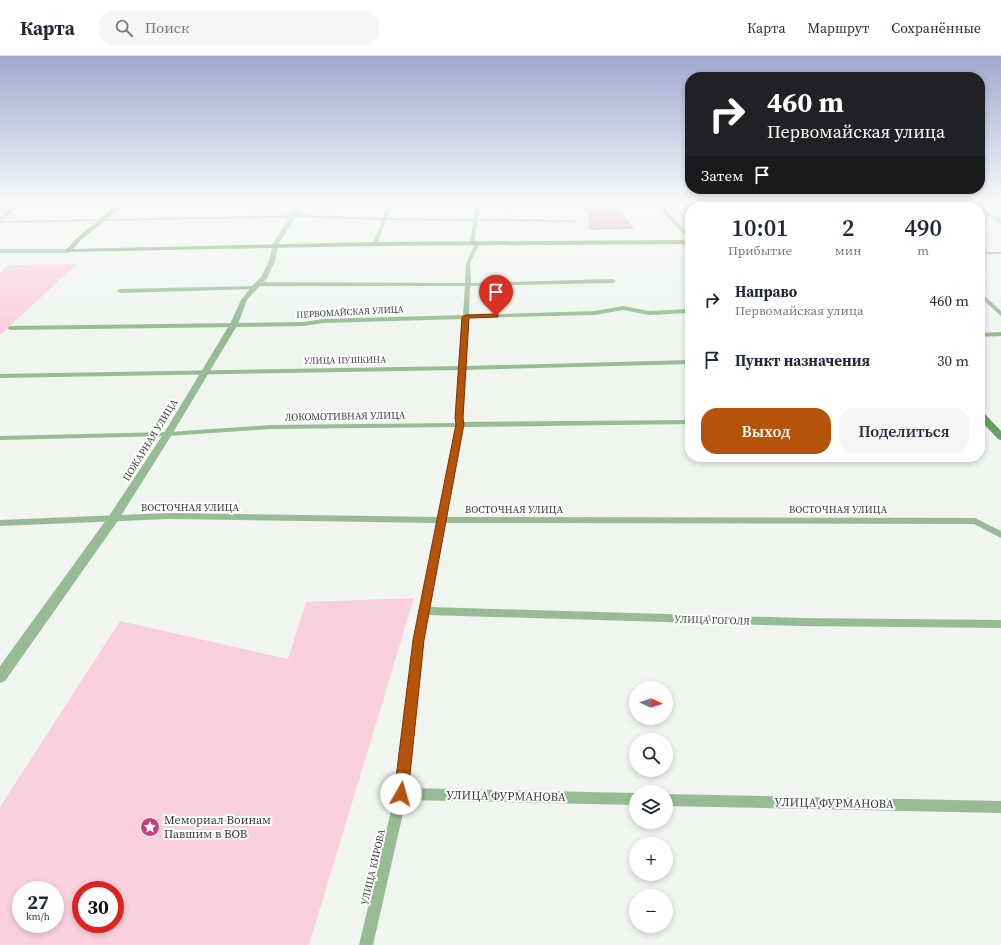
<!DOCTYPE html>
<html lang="ru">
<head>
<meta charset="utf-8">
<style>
  body { margin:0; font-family:"Source Serif 4",serif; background:#f6f6f7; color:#1f2937; height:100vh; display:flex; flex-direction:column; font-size:15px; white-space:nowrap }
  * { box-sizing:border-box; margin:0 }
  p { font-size:13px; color:#747a83 }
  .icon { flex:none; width:22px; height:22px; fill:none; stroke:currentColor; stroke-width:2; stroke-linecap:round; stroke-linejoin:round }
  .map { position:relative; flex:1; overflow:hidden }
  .side { position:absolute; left:685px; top:146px; width:300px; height:260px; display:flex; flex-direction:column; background:#fff; border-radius:16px; box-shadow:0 2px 6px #0003 }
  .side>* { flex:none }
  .hud { position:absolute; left:685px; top:16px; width:300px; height:122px; border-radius:16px; box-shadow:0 2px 6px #0003; background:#202124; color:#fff; overflow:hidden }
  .needle { width:26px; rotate:94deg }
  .controls { position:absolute; left:629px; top:625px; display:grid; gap:8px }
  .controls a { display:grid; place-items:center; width:44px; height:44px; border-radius:50%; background:#fff; box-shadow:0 2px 6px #0003; font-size:20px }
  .speed { position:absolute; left:12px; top:825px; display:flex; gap:8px; font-size:20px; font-weight:700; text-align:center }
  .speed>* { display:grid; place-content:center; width:52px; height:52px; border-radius:50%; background:#fff; box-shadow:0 2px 6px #0003; line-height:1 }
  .speed small { font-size:10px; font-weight:400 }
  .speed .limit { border:6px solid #d22; background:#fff; color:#111 }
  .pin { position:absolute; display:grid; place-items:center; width:34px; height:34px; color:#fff; margin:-41px -17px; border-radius:50% 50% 50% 0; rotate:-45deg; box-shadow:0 0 4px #0007 }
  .pin .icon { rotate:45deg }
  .me { position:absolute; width:44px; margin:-22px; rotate:7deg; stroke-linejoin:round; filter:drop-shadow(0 0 3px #0008) }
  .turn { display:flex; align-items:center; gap:14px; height:84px; padding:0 16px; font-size:18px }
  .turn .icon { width:52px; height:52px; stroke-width:2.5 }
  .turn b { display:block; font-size:28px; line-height:34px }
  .then { display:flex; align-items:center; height:38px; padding:0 16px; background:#0003; gap:8px; font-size:15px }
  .eta { display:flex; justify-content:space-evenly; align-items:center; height:68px; text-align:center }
  .eta b { font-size:24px; font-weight:600; line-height:28px }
  .action { display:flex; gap:8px; margin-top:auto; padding:8px 16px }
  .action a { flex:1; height:46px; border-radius:16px; background:#b45309; color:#fff; font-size:16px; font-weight:600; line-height:46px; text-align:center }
  .action a+a { background:#f6f6f7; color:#1f2937 }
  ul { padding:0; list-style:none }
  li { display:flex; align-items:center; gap:12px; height:60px; padding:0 16px }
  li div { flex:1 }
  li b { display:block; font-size:15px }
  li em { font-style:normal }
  header { display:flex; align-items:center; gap:24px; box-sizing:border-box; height:56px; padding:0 20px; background:#fff; border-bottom:1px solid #e0e1e3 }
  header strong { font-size:19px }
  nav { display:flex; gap:22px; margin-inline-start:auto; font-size:14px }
  .search { width:280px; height:36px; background:#f6f6f7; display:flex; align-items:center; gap:10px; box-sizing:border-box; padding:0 14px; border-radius:16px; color:#747a83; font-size:15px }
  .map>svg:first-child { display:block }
  .green { fill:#fbd0de; fill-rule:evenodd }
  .water { fill:#da94ad; stroke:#a9798a }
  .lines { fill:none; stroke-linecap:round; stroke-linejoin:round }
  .minor { fill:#97bb94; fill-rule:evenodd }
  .tertiary { fill:#97bb94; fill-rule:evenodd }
  .secondary { fill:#689e64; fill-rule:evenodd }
  .route { fill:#b45309; stroke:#753606 }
  .labels { text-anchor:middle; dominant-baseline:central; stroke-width:4; stroke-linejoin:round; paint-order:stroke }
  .far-street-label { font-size:9px; fill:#383a38; stroke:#fff }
  .street-label { font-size:10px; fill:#383a38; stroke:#fff }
  .near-street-label { font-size:12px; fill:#383a38; stroke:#fff }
  .near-poi-label { font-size:12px; fill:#383a38; stroke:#fff; text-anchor:start }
</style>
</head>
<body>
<header>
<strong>Карта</strong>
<div class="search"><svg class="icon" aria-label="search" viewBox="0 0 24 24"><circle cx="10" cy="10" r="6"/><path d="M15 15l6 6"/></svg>Поиск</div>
<nav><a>Карта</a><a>Маршрут</a><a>Сохранённые</a></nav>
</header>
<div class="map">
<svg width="1001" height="889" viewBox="0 0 1001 889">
  <rect width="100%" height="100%" fill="#f0f5f0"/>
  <path class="green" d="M77,208L0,279V216L8,209Z
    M414,542L309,889H0V751L120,565L288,603L306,546ZM21,834H55V868H21ZM81,834H115V868H81Z"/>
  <path class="water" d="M583,149H615L633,172L590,173L589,157Z"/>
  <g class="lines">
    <path class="minor" d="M388,149H392L387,162L474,163L476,149H480L478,163L574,164L576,165L574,166L478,165L474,186L479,189L470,207L471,227L613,223L616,225L613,227L470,230L469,259L595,255L623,250L649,255L690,253V257L649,259L623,254L595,259L468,262L466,310L690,304V308L465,314L463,366L690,364V368L463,371L446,461L975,462L1001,475V482L974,468L445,467L430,551L800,562L1001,564V572L800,570L428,559L424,584L408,732L636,737V749L406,744L373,889H359L395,738L414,584L419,557L418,555L420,552L437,467L169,463L0,470V464L169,457L438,461L456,371L271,373L168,380L0,384V380L168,376L271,369L456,367L459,314L0,322V318L459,310L463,263L323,267L303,270L10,274L7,272L10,270L303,266L323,263L463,259L465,230H257L254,228L257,226L465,227L466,207L474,190L470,187L473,165L386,164L377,188L375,189L373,188L382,164L303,161L0,167V165L303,159L383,162Z
      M743,149H748L750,151H745Z
      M804,149H809L811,151H806Z
      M848,149H854L856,151H851Z
      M869,149H874L875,151H871Z
      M980,196H1001V198H980Z
      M253,230L256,232L255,233L120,237L117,235L120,233Z
      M980,236L1001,255V260L980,241Z
      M666,738L1001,745V757L666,750Z"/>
    <path class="tertiary" d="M15,149H21L0,166V161Z
      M298,149H303L279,187L275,205L267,222L247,244L238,268L171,380L117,466L5,625L0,627V610L109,460L164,377L230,268L241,244L251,231L261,221L269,205L273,187Z
      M656,149H661L690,180V185Z
      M980,151L1001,164V168L980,155Z
      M0,193H68L71,195L68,197H0Z
      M1001,276V280L980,281V277Z"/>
    <path class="secondary" d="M117,149H124L81,184L73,193L375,186L682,184L690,187V191L681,188L375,190L66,196V194L77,182Z
      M980,355L983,356L1001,375V384L998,383L980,364Z"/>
  </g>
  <linearGradient id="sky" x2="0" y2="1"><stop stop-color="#a2a7d0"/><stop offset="0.54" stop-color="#f8faf8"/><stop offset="1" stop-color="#f8faf8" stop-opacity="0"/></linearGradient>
  <rect width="1001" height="274" fill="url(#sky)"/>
  <path class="route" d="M496,258L498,259V261L469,262L463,362L464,368L424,584L408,738L406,743L401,745L396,743L394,738L413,584L456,368L455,362L462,261L466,259Z"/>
  <defs>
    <g id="sight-disc" transform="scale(1)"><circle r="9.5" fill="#c73f7c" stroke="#fff"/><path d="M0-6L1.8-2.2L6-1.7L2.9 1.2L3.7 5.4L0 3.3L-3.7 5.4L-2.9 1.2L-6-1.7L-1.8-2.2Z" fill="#fff"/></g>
  </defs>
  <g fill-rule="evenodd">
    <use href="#sight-disc" x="150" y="771"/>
  </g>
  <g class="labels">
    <g class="far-street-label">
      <text transform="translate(350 256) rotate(-3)">ПЕРВОМАЙСКАЯ УЛИЦА</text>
      <text transform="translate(345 304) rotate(-1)">УЛИЦА ПУШКИНА</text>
    </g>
    <g class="street-label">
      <text transform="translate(345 360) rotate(-1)">ЛОКОМОТИВНАЯ УЛИЦА</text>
      <text transform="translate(150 384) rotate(-58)">ПОЖАРНАЯ УЛИЦА</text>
      <text x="190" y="451">ВОСТОЧНАЯ УЛИЦА</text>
      <text x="514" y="453">ВОСТОЧНАЯ УЛИЦА</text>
      <text x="838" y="453">ВОСТОЧНАЯ УЛИЦА</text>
      <text transform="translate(712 564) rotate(2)">УЛИЦА ГОГОЛЯ</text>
      <text transform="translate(373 811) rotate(-77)">УЛИЦА КИРОВА</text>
    </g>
    <g class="near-street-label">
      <text transform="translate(506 740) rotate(1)">УЛИЦА ФУРМАНОВА</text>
      <text transform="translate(834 747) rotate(1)">УЛИЦА ФУРМАНОВА</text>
    </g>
    <g class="near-poi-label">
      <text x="164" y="764">Мемориал Воинам<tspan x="164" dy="14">Павшим в ВОВ</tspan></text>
    </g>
  </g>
</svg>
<div class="controls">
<a><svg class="needle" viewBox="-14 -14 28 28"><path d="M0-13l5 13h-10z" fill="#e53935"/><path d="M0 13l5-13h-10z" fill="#747a83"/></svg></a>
<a><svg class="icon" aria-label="search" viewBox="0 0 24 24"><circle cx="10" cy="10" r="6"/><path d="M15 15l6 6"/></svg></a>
<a><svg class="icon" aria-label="layers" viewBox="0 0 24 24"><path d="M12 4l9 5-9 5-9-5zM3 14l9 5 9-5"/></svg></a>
<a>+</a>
<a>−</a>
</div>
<div class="speed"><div>27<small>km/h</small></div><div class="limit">30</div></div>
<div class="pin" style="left:496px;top:260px;background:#d93025"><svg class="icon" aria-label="arrive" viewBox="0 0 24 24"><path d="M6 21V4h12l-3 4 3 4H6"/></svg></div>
<svg class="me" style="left:401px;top:738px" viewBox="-20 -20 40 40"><circle r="19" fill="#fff"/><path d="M0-13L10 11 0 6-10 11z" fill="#b45309"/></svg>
<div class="hud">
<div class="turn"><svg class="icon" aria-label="right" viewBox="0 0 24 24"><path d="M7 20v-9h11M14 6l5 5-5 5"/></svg><div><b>460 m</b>Первомайская улица</div></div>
<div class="then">Затем<svg class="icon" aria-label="arrive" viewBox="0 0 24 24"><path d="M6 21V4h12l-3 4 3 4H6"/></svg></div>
</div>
<section class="side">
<div class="eta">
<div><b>10:01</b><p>Прибытие</p></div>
<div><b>2</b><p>мин</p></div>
<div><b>490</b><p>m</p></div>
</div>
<ul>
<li><svg class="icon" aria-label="right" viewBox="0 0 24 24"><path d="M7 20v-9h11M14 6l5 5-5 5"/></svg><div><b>Направо</b><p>Первомайская улица</p></div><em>460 m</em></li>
<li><svg class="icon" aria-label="arrive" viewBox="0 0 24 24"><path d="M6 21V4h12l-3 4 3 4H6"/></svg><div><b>Пункт назначения</b></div><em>30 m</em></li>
</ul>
<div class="action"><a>Выход</a><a>Поделиться</a></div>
</section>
</div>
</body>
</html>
